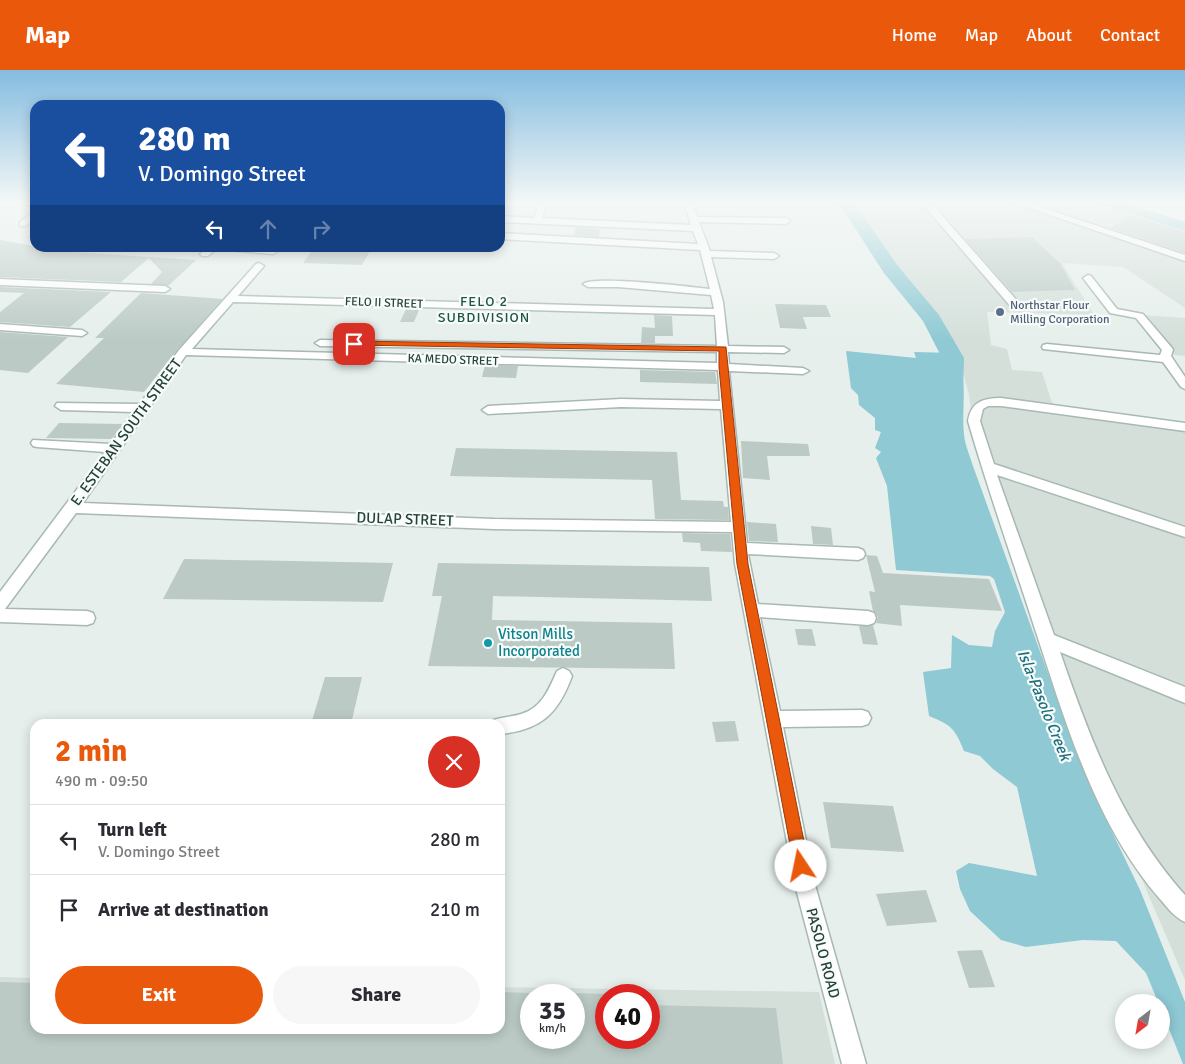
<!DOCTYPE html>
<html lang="en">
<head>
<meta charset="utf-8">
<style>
  body { margin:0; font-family:Signika,sans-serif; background:#f7f7f7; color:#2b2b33; height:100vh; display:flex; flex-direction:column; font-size:19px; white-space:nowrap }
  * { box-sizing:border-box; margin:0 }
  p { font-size:16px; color:#7c7c81 }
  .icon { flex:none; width:28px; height:28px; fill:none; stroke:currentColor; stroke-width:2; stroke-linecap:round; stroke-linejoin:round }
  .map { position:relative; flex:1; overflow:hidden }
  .drawer { position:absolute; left:30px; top:649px; width:475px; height:315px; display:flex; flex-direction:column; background:#fff; border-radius:15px; box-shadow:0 2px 12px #0003 }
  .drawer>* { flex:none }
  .banner { position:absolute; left:30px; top:30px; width:475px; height:152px; border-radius:15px; box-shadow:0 2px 12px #0003; background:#1a4fa0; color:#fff; overflow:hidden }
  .needle { width:32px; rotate:211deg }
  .tools { position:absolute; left:1115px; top:924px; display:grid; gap:10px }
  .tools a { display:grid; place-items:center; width:55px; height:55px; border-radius:50%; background:#fff; box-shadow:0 2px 12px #0003; font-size:25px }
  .speed { position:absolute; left:520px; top:914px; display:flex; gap:10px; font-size:25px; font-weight:700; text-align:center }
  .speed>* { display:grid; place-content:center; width:65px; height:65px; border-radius:50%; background:#fff; box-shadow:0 2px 12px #0003; line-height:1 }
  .speed small { font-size:12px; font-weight:400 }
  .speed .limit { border:8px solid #d22; background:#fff; color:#111 }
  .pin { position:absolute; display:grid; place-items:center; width:42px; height:42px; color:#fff; margin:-21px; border-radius:10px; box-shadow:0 2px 8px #0006 }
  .me { position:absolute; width:55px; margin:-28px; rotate:349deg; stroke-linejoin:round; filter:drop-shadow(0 0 4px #0008) }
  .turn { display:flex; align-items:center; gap:18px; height:105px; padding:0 25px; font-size:22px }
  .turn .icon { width:65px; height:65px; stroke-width:2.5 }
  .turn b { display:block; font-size:35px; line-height:42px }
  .lanes { display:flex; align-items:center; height:48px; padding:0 25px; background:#0003; justify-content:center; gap:25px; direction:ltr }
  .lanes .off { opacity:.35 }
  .round { display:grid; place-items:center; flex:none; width:52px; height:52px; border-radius:26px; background:#f7f7f7 }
  .summary { display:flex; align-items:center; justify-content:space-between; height:85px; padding:0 25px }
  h1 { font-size:30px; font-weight:800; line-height:38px; color:#ea580c }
  .cta { display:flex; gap:10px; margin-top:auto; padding:10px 25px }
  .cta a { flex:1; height:58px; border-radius:30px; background:#ea580c; color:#fff; font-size:20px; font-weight:800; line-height:58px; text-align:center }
  .cta a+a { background:#f7f7f7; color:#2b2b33 }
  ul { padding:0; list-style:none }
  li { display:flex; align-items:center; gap:15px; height:70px; padding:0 25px; border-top:1px solid #e1e1e2 }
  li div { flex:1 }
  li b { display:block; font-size:19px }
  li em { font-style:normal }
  header { display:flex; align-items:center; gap:30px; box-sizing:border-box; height:70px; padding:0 25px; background:#ea580c; color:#fff }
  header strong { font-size:24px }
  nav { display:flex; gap:28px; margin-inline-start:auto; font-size:18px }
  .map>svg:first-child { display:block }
  .built { fill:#d4dfda; fill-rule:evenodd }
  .water { fill:#8ec9d4 }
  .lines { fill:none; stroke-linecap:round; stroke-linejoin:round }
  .river { fill:#8ec9d4; fill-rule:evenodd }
  .building { fill:#bbcac4 }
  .minor-casing { stroke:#a8b8b2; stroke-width:3 }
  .minor { fill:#fff; fill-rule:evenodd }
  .route { fill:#ea580c; stroke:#983908 }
  .service-dot { fill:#5c6f8a; stroke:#f7fbf9; stroke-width:2 }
  .culture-dot { fill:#0f9aa8; stroke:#f7fbf9; stroke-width:2 }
  .labels { text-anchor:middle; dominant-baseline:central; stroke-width:4.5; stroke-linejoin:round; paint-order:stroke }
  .far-street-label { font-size:12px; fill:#24423a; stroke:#f7fbf9 }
  .far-service-label { font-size:12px; fill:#4e5e75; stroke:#f7fbf9; text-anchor:start }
  .far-neighbourhood-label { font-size:14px; letter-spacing:1px; fill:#1f5548; stroke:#f7fbf9 }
  .street-label { font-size:15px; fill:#24423a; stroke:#f7fbf9 }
  .culture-label { font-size:15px; fill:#0d838f; stroke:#f7fbf9; text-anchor:start }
  .water-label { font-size:16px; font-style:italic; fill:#1c6f80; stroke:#f7fbf9 }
</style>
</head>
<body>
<header>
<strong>Map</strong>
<nav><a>Home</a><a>Map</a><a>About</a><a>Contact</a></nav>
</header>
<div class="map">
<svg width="1185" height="994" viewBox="0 0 1185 994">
  <rect width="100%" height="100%" fill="#e6efeb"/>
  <path class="built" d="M837,132H1093L1185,161V238L1123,197L1062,193L1094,245L987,242L991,275L1007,279L1012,300L1042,302L1053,336L1185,353V910L1140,805L1106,737L1039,570L981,393L975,371L969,325L955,273L929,239L900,213L846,133Z
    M1143,245L1185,248V286L1175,285Z
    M0,907L35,908V959H500V917L819,922L835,994H0ZM531,925H574V968H531ZM606,925H649V968H606Z"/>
  <path class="water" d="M1094,132H1122L1185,152V161Z
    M846,281L916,288L914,282L956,283C969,309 961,337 964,365C965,375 970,386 973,396L1068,659L1101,739L1140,820L1185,932V994H1183L1161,939V932H1158L1146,903L1116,871L1083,870L1026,877L1001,870L970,841L960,819L956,801L969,793L1037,806L1017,717L993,699L980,686L964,681C955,659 952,655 929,646L923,602L951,598L952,565L969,575L992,577L995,561L1005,542L994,509L990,506L896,500L887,416L876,388L881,382L875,378L881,362L875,360V348L859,335L858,325L851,318Z"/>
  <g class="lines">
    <path class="river" d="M838,132H854L897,195L939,245L964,288L963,321L960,326L952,328L944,326L941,321L940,307L942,288L923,251L884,203Z"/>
  </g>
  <path class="building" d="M1129,145L1185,162V183L1111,158Z
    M576,157L600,159L599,167L574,165Z
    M1032,167L1060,193L1075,220L1012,222L965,169Z
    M0,170L35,176V178L73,182L196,190L168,216L151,214L162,202L149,188L121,212L0,207Z
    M313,179L370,181L362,195L303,193Z
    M0,217L111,222L70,257L0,252V242L24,223L0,222Z
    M141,223L223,229L178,279L144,322L56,314L104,268H95Z
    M775,234L826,235L831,247H803L807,259L780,258Z
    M406,239L419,240L414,252H400Z
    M654,245L672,246L673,266H655V273H641L642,257L655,258Z
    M0,262L68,267L28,303L0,300Z
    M485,295L518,296L516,308L482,307Z
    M640,300L715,302L717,314L640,312Z
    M59,353L123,354L112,369L46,368Z
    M741,371L808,374L810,386H767L770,410L743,408Z
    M456,378L677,382L681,430L723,431L724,437H728L729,450L655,449L652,410L450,406Z
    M747,452L776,454L778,472L749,471Z
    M811,456L831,458L833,475L813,474Z
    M682,463L730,464L732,482L701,481L700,473L683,472Z
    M866,485L877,486L883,503L989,509L1002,541L900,535L902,556L876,553L878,547L873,541L869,521L875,522Z
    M184,489L393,493L383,532L163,529Z
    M438,493L709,497L712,531L493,526L492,550L672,553L675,599L428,596L442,526H432Z
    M873,555L878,575L863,574L859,556Z
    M795,559H812L816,576L798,575Z
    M325,607H362L351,654H311Z
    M735,651L739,671L716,672L712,652Z
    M823,732L893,736L904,782L831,778Z
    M926,820L937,852L887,856L876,824Z
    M982,880L995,917L969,918L957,881Z
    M0,912L35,913V959H500V922L531,923V968H574V923L606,924V968H649V935L776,938L783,994H0Z"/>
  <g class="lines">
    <g class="minor-casing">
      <path id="minor" d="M20,132H35V136L21,134Z
        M539,132H547L542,148L691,155L684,132H692L697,147L786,148L790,151L786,154L699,152L710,181L774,183L779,186L774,189L711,187L723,232L728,276L784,277L789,280L784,283L728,282L729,294L803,298L809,301L803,304L729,301L747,473L858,478L863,480L865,484L863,488L858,490L748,484L758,534L868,541L874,543L876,548L874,553L868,555L760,547L780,641L862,640L868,642L871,648L868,654L862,656L783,657L815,815L866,994H842L795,815L735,494L732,462L494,459L76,443L5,539L87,541L93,543L95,548L93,553L87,555L0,552V522L105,382L37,377L33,376L31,373L33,370L111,374L134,342L61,340L55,336L57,333L140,334L179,280L256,194L259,193L264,196L238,226L714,239L711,225L618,217H588L583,214C593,205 691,217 710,219L700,180L500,169V163L698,174L693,161L500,152V146L534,148ZM233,232L715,245L717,276L320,270L315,273L320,276L717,282V293L192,279ZM186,285L718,300L720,331L621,329L488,336L482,340L488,344L621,337L721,339L731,452L494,449L83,433Z
        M921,132H930L1020,234V238H1012Z
        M1012,132H1025L1185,185V191Z
        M35,141V148L26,156H20V152Z
        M207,178H217L208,186H202L200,184Z
        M232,178L276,179L278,181L273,184L237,181Z
        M1088,205L1091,206L1117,239L1143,244L1172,278L1173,280L1171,286L1185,307V319L1181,317L1163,292L1043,279L1042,277L1043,275L1047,274L1160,285L1162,280L1136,248L1110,243L1083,208Z
        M0,209L165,216L170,219L165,222L0,215Z
        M0,254L82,260L87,263L82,266L0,260Z
        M1001,328L1185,353V361L1001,336H988L983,339L980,351L994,394L1185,457V467L997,405L1054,565L1185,617V633L1060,582C1090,669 1122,755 1185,825V852C1174,847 1168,838 1160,829C1094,753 1065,650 1034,556C1012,488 988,420 968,351C971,332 983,328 1001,328Z
        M563,598L569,601L572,606C558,644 541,660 500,664V654H492L494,650C502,647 512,647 521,644C542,638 549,619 557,601Z"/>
    </g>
    <use href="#minor" class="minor"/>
  </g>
  <linearGradient id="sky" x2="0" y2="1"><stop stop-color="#84bce0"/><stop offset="0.49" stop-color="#f4f8f6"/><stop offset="1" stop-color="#f4f8f6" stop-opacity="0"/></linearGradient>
  <rect width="1185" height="271" fill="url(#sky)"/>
  <path class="route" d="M354,271L726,277L748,494L809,796L807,802L801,804L796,802L794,796L737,494L719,297V281L351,275V272Z"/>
  <circle class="service-dot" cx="1000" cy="242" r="5"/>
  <circle class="culture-dot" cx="488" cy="573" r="5"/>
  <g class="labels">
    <g class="far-street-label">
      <text transform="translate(384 233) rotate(2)">FELO II STREET</text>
      <text transform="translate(453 290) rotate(2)">KA MEDO STREET</text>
    </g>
    <g class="far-service-label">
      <text x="1010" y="235">Northstar Flour<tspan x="1010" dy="14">Milling Corporation</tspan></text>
    </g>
    <g class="far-neighbourhood-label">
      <text x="484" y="231">FELO 2<tspan x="484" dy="16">SUBDIVISION</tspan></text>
    </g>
    <g class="street-label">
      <text transform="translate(126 362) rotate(-54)">E. ESTEBAN SOUTH STREET</text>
      <text transform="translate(405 449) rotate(2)">DULAP STREET</text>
      <text transform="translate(823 883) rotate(75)">PASOLO ROAD</text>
    </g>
    <g class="culture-label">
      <text x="498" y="564">Vitson Mills<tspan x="498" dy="17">Incorporated</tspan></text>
    </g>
    <g class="water-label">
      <text transform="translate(1044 635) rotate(68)">Isla-Pasolo Creek</text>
    </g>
  </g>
</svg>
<div class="tools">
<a><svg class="needle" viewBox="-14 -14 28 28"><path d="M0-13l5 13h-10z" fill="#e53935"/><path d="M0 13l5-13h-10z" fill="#7c7c81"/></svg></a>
</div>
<div class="speed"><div>35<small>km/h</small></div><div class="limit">40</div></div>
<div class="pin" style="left:354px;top:274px;background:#d93025"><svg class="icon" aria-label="arrive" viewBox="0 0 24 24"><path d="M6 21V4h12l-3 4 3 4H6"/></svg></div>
<svg class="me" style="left:801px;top:796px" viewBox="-20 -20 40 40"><circle r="19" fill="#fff"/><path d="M0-13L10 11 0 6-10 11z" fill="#ea580c"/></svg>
<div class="banner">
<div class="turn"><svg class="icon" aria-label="left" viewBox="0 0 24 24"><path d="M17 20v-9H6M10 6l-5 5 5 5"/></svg><div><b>280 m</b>V. Domingo Street</div></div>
<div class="lanes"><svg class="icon" aria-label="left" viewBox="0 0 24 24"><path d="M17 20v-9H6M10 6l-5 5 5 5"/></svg><svg class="icon off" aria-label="ahead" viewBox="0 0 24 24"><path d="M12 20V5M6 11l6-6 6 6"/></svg><svg class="icon off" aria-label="right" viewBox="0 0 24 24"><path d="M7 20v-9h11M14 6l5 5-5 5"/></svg></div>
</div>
<section class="drawer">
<div class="summary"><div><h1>2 min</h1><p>490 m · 09:50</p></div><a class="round" style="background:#d93025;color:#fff"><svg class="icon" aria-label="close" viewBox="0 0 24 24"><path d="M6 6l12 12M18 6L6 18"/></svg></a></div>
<ul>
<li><svg class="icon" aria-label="left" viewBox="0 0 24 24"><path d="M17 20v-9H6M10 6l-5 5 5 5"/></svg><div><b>Turn left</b><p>V. Domingo Street</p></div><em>280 m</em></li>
<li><svg class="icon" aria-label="arrive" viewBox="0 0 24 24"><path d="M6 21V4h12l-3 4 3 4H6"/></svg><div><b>Arrive at destination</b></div><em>210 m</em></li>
</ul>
<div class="cta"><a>Exit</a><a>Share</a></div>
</section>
</div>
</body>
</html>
